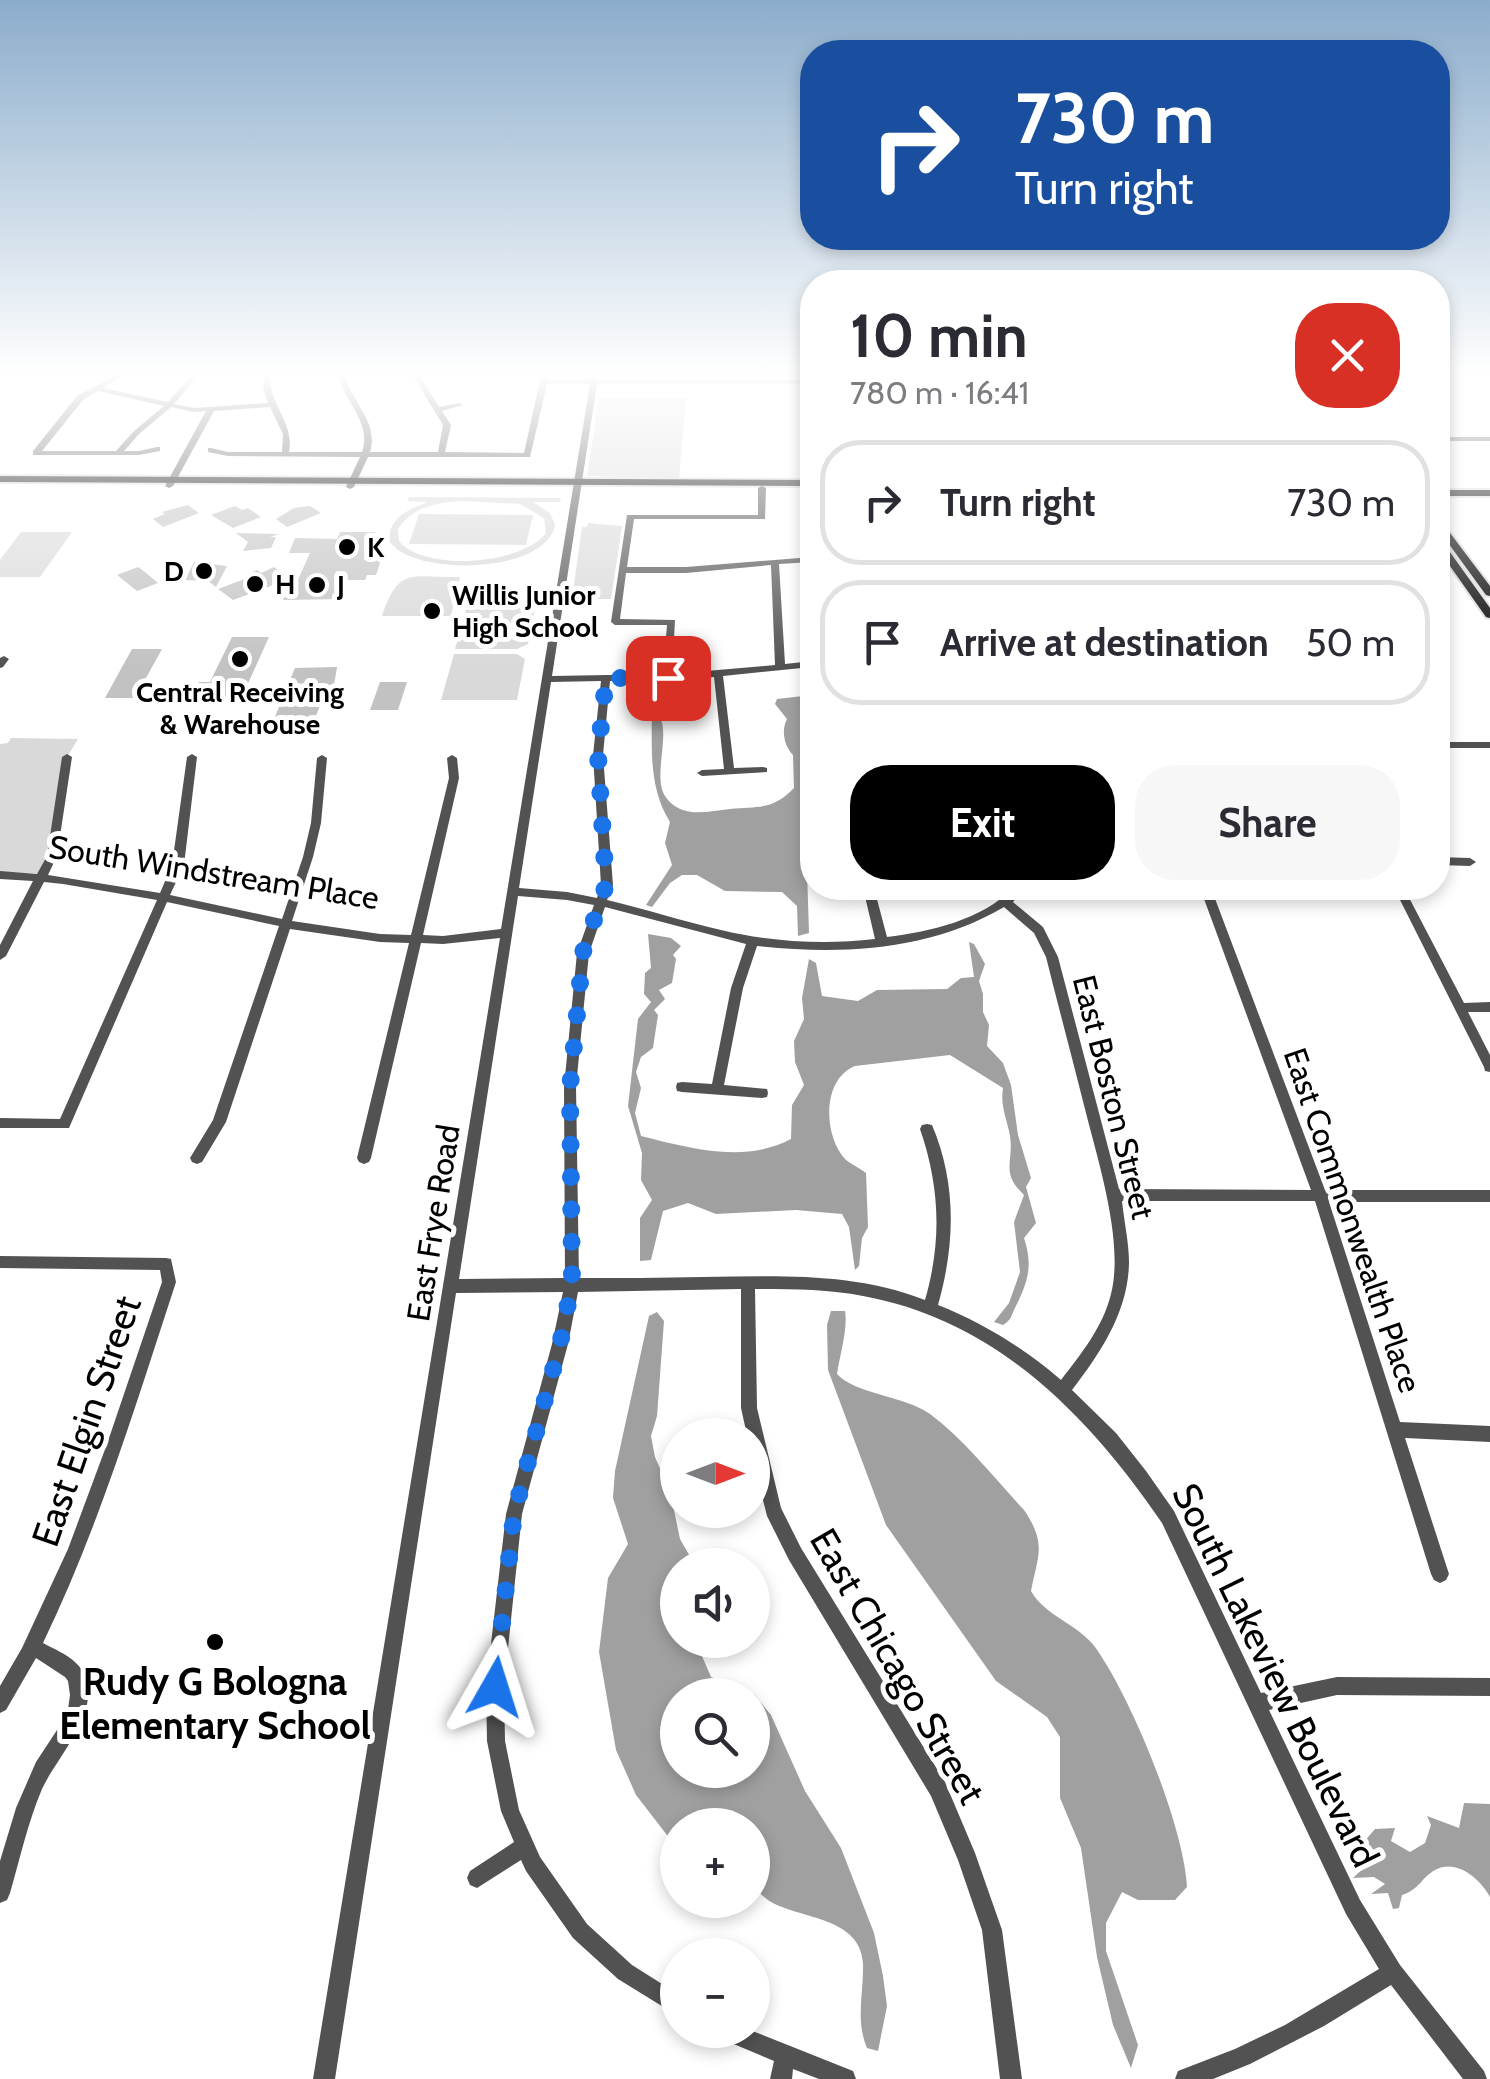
<!DOCTYPE html>
<html lang="en">
<head>
<meta charset="utf-8">
<style>
  body { margin:0; font-family:Cabin,sans-serif; background:#f7f7f7; color:#2b2b33; height:100vh; display:flex; flex-direction:column; font-size:38px; white-space:nowrap }
  * { box-sizing:border-box; margin:0 }
  p { font-size:32px; color:#7c7c81 }
  .icon { flex:none; width:55px; height:55px; fill:none; stroke:currentColor; stroke-width:2; stroke-linecap:round; stroke-linejoin:round }
  .map { position:relative; flex:1; overflow:hidden }
  .sheet { position:absolute; left:800px; top:270px; width:650px; height:630px; display:flex; flex-direction:column; background:#fff; border-radius:40px; box-shadow:0 5px 15px #0003 }
  .sheet>* { flex:none }
  .guide { position:absolute; left:800px; top:40px; width:650px; height:210px; border-radius:40px; box-shadow:0 5px 15px #0003; background:#1a4fa0; color:#fff; overflow:hidden }
  .needle { width:65px; rotate:90deg }
  .fabs { position:absolute; left:660px; top:1418px; display:grid; gap:20px }
  .fabs a { display:grid; place-items:center; width:110px; height:110px; border-radius:50%; background:#fff; box-shadow:0 5px 15px #0003; font-size:50px }
  .pin { position:absolute; display:grid; place-items:center; width:85px; height:85px; color:#fff; margin:-42px; border-radius:20px; box-shadow:0 5px 15px #0006 }
  .me { position:absolute; width:110px; margin:-55px; rotate:6deg; stroke-linejoin:round; filter:drop-shadow(0 0 8px #0008) }
  .turn { display:flex; align-items:center; gap:35px; height:210px; padding:0 50px; font-size:45px }
  .turn .icon { width:130px; height:130px; stroke-width:2.5 }
  .turn b { display:block; font-size:70px; line-height:85px }
  .round { display:grid; place-items:center; flex:none; width:105px; height:105px; border-radius:40px; background:#f7f7f7 }
  .overview { display:flex; align-items:center; justify-content:space-between; height:170px; padding:0 50px }
  h1 { font-size:60px; font-weight:700; line-height:75px }
  .primary-button { display:flex; gap:20px; margin-top:auto; padding:20px 50px }
  .primary-button a { flex:1; height:115px; border-radius:40px; background:#000; color:#fff; font-size:40px; font-weight:700; line-height:115px; text-align:center }
  .primary-button a+a { background:#f7f7f7; color:#2b2b33 }
  ul { padding:0; list-style:none }
  li { display:flex; align-items:center; gap:30px; height:125px; margin:0 20px 15px; padding:0 30px; border:5px solid #e1e1e2; border-radius:40px }
  li div { flex:1 }
  li b { display:block; font-size:38px }
  li em { font-style:normal }
  .map>svg:first-child { display:block }
  .green { fill:#d9d9d9; fill-rule:evenodd }
  .water { fill:#a0a0a0; fill-rule:evenodd }
  .building { fill:#c2c2c2 }
  .lines { fill:none; stroke-linecap:round; stroke-linejoin:round }
  .major-casing { stroke:#dbdbdb; stroke-width:4 }
  .minor { fill:#525252; fill-rule:evenodd }
  .major { fill:#000; fill-rule:evenodd }
  .route { stroke:#1a73e8; stroke-width:18; stroke-dasharray:0 32.4 }
  .poi-dot { fill:#000; stroke:#fff; stroke-width:4 }
  .labels { text-anchor:middle; dominant-baseline:central; stroke-width:10; stroke-linejoin:round; paint-order:stroke }
  .far-poi-label { font-size:28px; font-weight:bold; fill:#000; stroke:#fff; text-anchor:start }
  .street-label { font-size:32px; fill:#000; stroke:#fff }
  .near-street-label { font-size:38px; fill:#000; stroke:#fff }
  .near-poi-label { font-size:38px; font-weight:bold; fill:#000; stroke:#fff }
</style>
</head>
<body>
<div class="map">
<svg width="1490" height="2079" viewBox="0 0 1490 2079">
  <rect width="100%" height="100%" fill="#fff"/>
  <path class="green" d="M599,398H686L679,479L587,476Z
    M409,497L561,498L560,502H533L550,513L555,525C546,574 415,577 390,542C387,518 409,509 428,502L408,501ZM463,501L520,504L544,518L546,533C522,565 424,572 399,541L398,529C412,507 438,502 463,501Z
    M419,514L533,515L526,545L409,544Z
    M588,523L622,526L611,599H572L582,527H587Z
    M21,532H72L40,577H0V560Z
    M460,577L451,616H382C399,565 412,578 460,577Z
    M468,603H536L528,644L517,649H455Z
    M454,654H517L525,659L517,700H441Z
    M11,738L78,739L67,757L45,874L0,872V744L8,743Z"/>
  <path class="water" d="M674,685L665,693V704L658,714C672,732 652,776 665,796C681,820 708,811 730,809C757,806 772,811 794,788L793,755C784,746 781,730 787,719L775,704L777,699L812,695L810,815L801,823L806,839L809,933L798,936L797,906L782,892L725,891L697,875H682L670,883L652,907L646,905L672,865L665,843L670,822C645,782 654,737 651,695L657,688Z
    M648,934L671,938L681,946L673,955L676,959L672,983L659,990L665,999L654,1010L658,1015L653,1048L641,1057L636,1072L641,1088L635,1113L641,1136C689,1148 744,1164 791,1139L792,1105L804,1085L795,1062L794,1041L804,1019L802,998L809,959L816,963L822,996L858,1001L877,990L947,989L961,978L974,977L969,942L974,944L985,964L979,981L983,994V1012L989,1025L987,1046L1003,1063L1011,1085L1018,1135L1031,1178L1026,1187L1036,1223L1024,1238C1033,1265 1028,1281 1017,1304C1011,1314 1013,1319 1003,1325L994,1322L1009,1303L1020,1272L1014,1222L1024,1195C1000,1172 1014,1162 1010,1136C1007,1119 1000,1106 1003,1088L950,1055L855,1066C822,1079 823,1135 845,1159C850,1164 860,1168 866,1173L868,1227L862,1238L859,1266L855,1270L849,1227L842,1214L796,1210L716,1214L688,1203L663,1211L651,1260L640,1261V1218L652,1200L641,1180L642,1153L628,1106L638,1019L651,1002L644,994L645,973L651,968Z
    M831,1311H845C848,1329 840,1354 837,1374C855,1394 905,1396 930,1414C965,1440 995,1479 1024,1510C1047,1544 1038,1555 1031,1591C1045,1616 1078,1624 1095,1647C1131,1697 1184,1826 1187,1887L1175,1900H1138L1122,1892L1106,1923V1951L1138,2045L1131,2068L1113,2025L1097,1957L1081,1848L1060,1798V1737L1047,1717L996,1681L886,1525L828,1370L827,1325Z
    M657,1312L664,1321L657,1416L651,1436L655,1457L670,1491L680,1539L695,1565H678V1640H703L702,1656L711,1677L754,1694L771,1715L805,1791L841,1848L874,1933L883,1976L887,2006L878,2051L867,2048C855,2019 864,1993 863,1963C860,1917 801,1919 771,1902C764,1898 758,1891 753,1886L752,1825H678L677,1848L636,1795L616,1750L599,1652L608,1578L628,1544L613,1498L615,1471L649,1316ZM752,1695V1770H678V1695Z
    M1464,1803L1490,1804V1897C1481,1880 1457,1858 1435,1870C1421,1878 1419,1890 1402,1895L1399,1908L1393,1909L1388,1893L1371,1894L1385,1884L1374,1877L1353,1878L1369,1863L1362,1844L1375,1829L1395,1828L1391,1841L1410,1852L1425,1843L1431,1825L1427,1816L1459,1828Z"/>
  <path class="building" d="M188,505L199,513L163,527L153,519L165,514L162,512Z
    M235,506L242,510L248,508L261,517L233,528L211,515Z
    M310,506L321,513L287,527L276,519L294,508Z
    M340,532H375L364,560H381L376,575H367L365,580H347L340,599L283,600L292,580L296,584L310,553H289L295,538L337,539Z
    M236,533L279,534L270,537H276L271,548L243,551L248,542Z
    M194,562L227,566L216,587L208,581L185,580Z
    M138,567L145,572L158,583L137,591L117,575Z
    M274,567L289,579L233,600L218,589L250,577L247,575L257,570L261,573Z
    M232,637H269L241,699L191,698L199,682H210Z
    M132,649H162L135,698H105Z
    M337,667L333,692H325L313,724H272L295,668Z
    M380,682H407L398,710H370Z"/>
  <g class="lines">
    <g class="major-casing">
      <path id="major" d="M0,476L812,480V486L0,482Z
        M1438,490H1490V496H1438Z
        M1438,520L1441,521L1490,586V596L1486,595L1438,529Z
        M1438,540L1442,541L1490,608V618L1486,617L1438,549Z"/>
    </g>
    <path class="minor" d="M114,376H123L103,388L168,402L191,376H198L174,404L194,408L268,403L263,387L264,376H270C269,404 295,424 289,452H362C372,422 345,403 338,376H345C352,403 379,422 370,452H438L443,425L413,376H420L439,407L459,403L463,405L442,411L451,425L445,452L524,453L541,376H548V380H591V376H598V380H812V384H597L552,676L663,674L667,625H615L611,622L627,515H758V488L762,486L766,488L765,519H634L627,567H686L812,557V562L779,564L785,664L812,661V667L723,676L734,768L763,767L767,768V772L702,776L697,773L702,770L724,769L714,677L667,681H610L603,755L613,885L607,900C645,909 682,921 721,930C771,942 824,945 875,939L863,888H874L887,937C929,932 982,920 1013,888H1024L1013,902L1043,927L1058,957L1119,1189L1311,1190L1200,888H1211L1325,1190H1490V1202H1329L1400,1422L1490,1426V1442L1405,1438L1449,1574L1446,1580L1440,1583L1434,1580L1431,1574L1315,1201H1122C1124,1221 1129,1243 1129,1263C1128,1312 1101,1352 1072,1390L1116,1433L1146,1471L1174,1511L1261,1693L1337,1677L1490,1678V1696L1337,1695L1269,1710L1360,1900L1400,1965L1484,2071L1487,2079H1463L1391,1985L1324,2026L1250,2064L1213,2079H1175L1178,2071L1235,2049L1285,2025L1379,1969L1346,1914L1162,1523C1089,1416 996,1320 863,1296C828,1289 791,1289 755,1289L757,1408L781,1508L801,1548L945,1782L975,1853L1002,1930L1022,2079H1000L982,1930L958,1860L931,1796L789,1560L767,1516L752,1457V1435H747L741,1408V1289L578,1292L568,1344L522,1514L504,1687L505,1741L519,1810L540,1857L587,1924L632,1965L678,1994V2016L618,1979L573,1938L526,1871L521,1860L477,1888L470,1885L467,1878L470,1871L514,1842L501,1811L487,1741L486,1687L506,1514L552,1344L563,1292L456,1293L335,2079H313L500,938L443,944L421,943L371,1158L369,1162L364,1164L359,1162L357,1158L409,943L380,942L290,929L226,1122L202,1162L197,1164L192,1162L190,1158L213,1120L279,926L167,902L69,1128H0V1118L60,1119L157,900L63,884L44,882L6,956L0,960V945L33,881L0,879V871L37,874L47,856L62,757L67,754L72,757L57,856L48,875L160,893L172,865L187,757L192,754L197,757L184,865L170,895L282,919L303,857L311,823L317,758L322,755L327,758L321,823L313,857L292,921L380,934L411,935L449,778L447,758L452,755L457,758L459,778L423,935L443,936L501,929L590,384H547L530,457H368L354,487L350,489L346,487L360,457L228,456L208,452V448H211L228,452H282L283,434L270,407L214,411L173,486L169,488L165,486L206,411L194,412L171,407L139,434L124,451H139L157,447H160V451L139,455H33V451L77,396ZM98,391L164,406L134,431L116,451H42L83,400ZM771,565L775,665L672,674L675,620L620,619L626,573H686ZM601,681L593,755L601,885L597,898L567,892L519,888L551,682ZM518,896L567,900L594,905L577,953L564,1087L565,1278L459,1279ZM605,907L746,944L731,988L712,1084L682,1082L677,1083L676,1087L677,1091L682,1092L762,1098L767,1097L768,1093L767,1089L724,1085L743,988L757,946C842,955 929,951 1004,907L1034,933L1046,957C1059,1009 1073,1061 1086,1113C1099,1164 1124,1243 1111,1294C1103,1327 1081,1354 1061,1380C1024,1348 983,1323 938,1305C955,1245 957,1184 932,1125L927,1124L922,1125L920,1129C940,1187 942,1241 925,1300C854,1272 778,1276 703,1277C662,1278 620,1278 579,1278L576,1087L589,953Z
      M1438,437H1490V441H1438Z
      M4,656L9,659L3,667L0,668V658Z
      M1438,742H1490V748H1438Z
      M1438,857L1470,858L1476,862L1470,866L1438,865Z
      M1394,888H1404L1464,1003L1490,1002V1012H1468L1490,1055V1072L1485,1071L1484,1067Z
      M0,1256L166,1258L171,1259L176,1282C136,1404 99,1527 43,1643C54,1649 67,1654 76,1663C113,1699 57,1756 42,1789C28,1822 20,1858 10,1893L7,1900L0,1903V1861L16,1808L36,1762L59,1727L68,1709L70,1695L68,1681L65,1677L36,1658L6,1710L0,1713V1686L22,1648L68,1549L107,1444L162,1282L160,1270L0,1268Z
      M714,2030H750L853,2071L856,2079H819L793,2069L792,2079H770L774,2061L717,2037Z"/>
    <use href="#major" class="major"/>
  </g>
  <linearGradient id="sky" x2="0" y2="1"><stop stop-color="#8baccb"/><stop offset="0.56" stop-color="#fff"/><stop offset="1" stop-color="#fff" stop-opacity="0"/></linearGradient>
  <rect width="1490" height="667" fill="url(#sky)"/>
  <g class="lines">
    <path class="route" d="M495,1687L514,1514L560,1344L572,1284L570,1087L583,952L606,885L598,755L606,678H668"/>
  </g>
  <g class="poi-dot">
    <circle cx="347" cy="547" r="10"/>
    <circle cx="204" cy="571" r="10"/>
    <circle cx="255" cy="584" r="10"/>
    <circle cx="317" cy="585" r="10"/>
    <circle cx="432" cy="611" r="10"/>
    <circle cx="240" cy="659" r="10"/>
    <circle cx="215" cy="1642" r="10"/>
  </g>
  <g class="labels">
    <g class="far-poi-label">
      <text x="367" y="547">K</text>
      <text x="184" y="571" text-anchor="end">D</text>
      <text x="275" y="584">H</text>
      <text x="337" y="585">J</text>
      <text x="452" y="595">Willis Junior<tspan x="452" dy="32">High School</tspan></text>
      <text x="240" y="692" text-anchor="middle">Central Receiving<tspan x="240" dy="32">&amp; Warehouse</tspan></text>
    </g>
    <g class="street-label">
      <text transform="translate(214 872) rotate(9)">South Windstream Place</text>
      <text transform="translate(1114 1097) rotate(76)">East Boston Street</text>
      <text transform="translate(1353 1220) rotate(71)">East Commonwealth Place</text>
      <text transform="translate(433 1223) rotate(-81)">East Frye Road</text>
    </g>
    <g class="near-street-label">
      <text transform="translate(86 1421) rotate(-71)">East Elgin Street</text>
      <text transform="translate(898 1666) rotate(60)">East Chicago Street</text>
      <text transform="translate(1276 1675) rotate(64)">South Lakeview Boulevard</text>
    </g>
    <g class="near-poi-label">
      <text x="215" y="1681">Rudy G Bologna<tspan x="215" dy="44">Elementary School</tspan></text>
    </g>
  </g>
</svg>
<div class="fabs">
<a><svg class="needle" viewBox="-14 -14 28 28"><path d="M0-13l5 13h-10z" fill="#e53935"/><path d="M0 13l5-13h-10z" fill="#7c7c81"/></svg></a>
<a><svg class="icon" aria-label="sound" viewBox="0 0 24 24"><path d="M4 9h4l5-4v14l-5-4H4zM17 9q2 3 0 6"/></svg></a>
<a><svg class="icon" aria-label="search" viewBox="0 0 24 24"><circle cx="10" cy="10" r="6"/><path d="M15 15l6 6"/></svg></a>
<a>+</a>
<a>−</a>
</div>
<div class="pin" style="left:668px;top:678px;background:#d93025"><svg class="icon" aria-label="arrive" viewBox="0 0 24 24"><path d="M6 21V4h12l-3 4 3 4H6"/></svg></div>
<svg class="me" style="left:495px;top:1687px" viewBox="-20 -20 40 40"><path d="M0-17L14 15 0 8-14 15z" fill="#1a73e8" stroke="#fff" stroke-width="4"/></svg>
<div class="guide">
<div class="turn"><svg class="icon" aria-label="right" viewBox="0 0 24 24"><path d="M7 20v-9h11M14 6l5 5-5 5"/></svg><div><b>730 m</b>Turn right</div></div>
</div>
<section class="sheet">
<div class="overview"><div><h1>10 min</h1><p>780 m · 16:41</p></div><a class="round" style="background:#d93025;color:#fff"><svg class="icon" aria-label="close" viewBox="0 0 24 24"><path d="M6 6l12 12M18 6L6 18"/></svg></a></div>
<ul>
<li><svg class="icon" aria-label="right" viewBox="0 0 24 24"><path d="M7 20v-9h11M14 6l5 5-5 5"/></svg><div><b>Turn right</b></div><em>730 m</em></li>
<li><svg class="icon" aria-label="arrive" viewBox="0 0 24 24"><path d="M6 21V4h12l-3 4 3 4H6"/></svg><div><b>Arrive at destination</b></div><em>50 m</em></li>
</ul>
<div class="primary-button"><a>Exit</a><a>Share</a></div>
</section>
</div>
</body>
</html>
